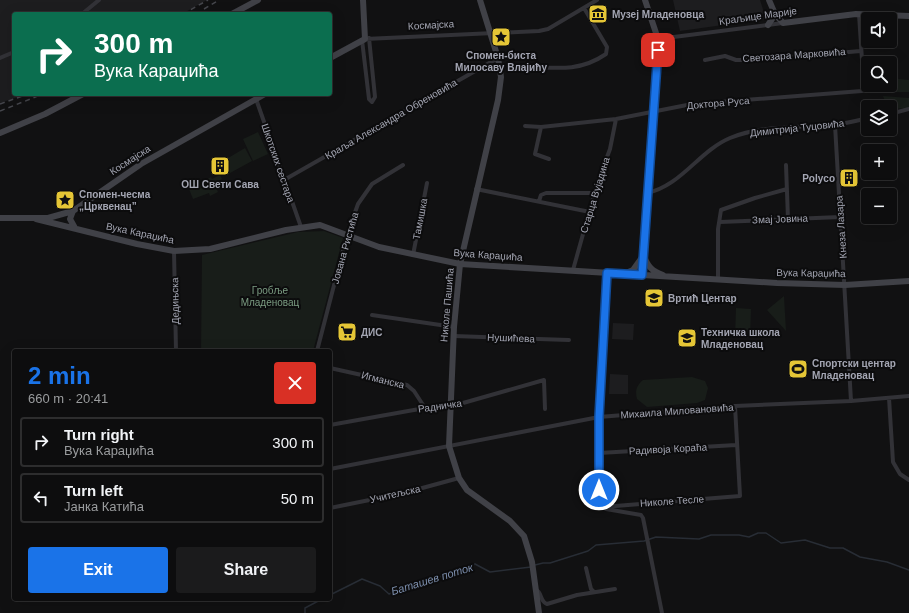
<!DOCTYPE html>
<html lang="en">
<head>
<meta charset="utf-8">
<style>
  body { margin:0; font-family:Arial,sans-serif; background:#1b1b1c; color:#f1f3f6; height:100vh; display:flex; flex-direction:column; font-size:15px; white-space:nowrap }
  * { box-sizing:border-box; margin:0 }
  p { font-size:13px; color:#9a9c9e }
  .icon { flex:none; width:22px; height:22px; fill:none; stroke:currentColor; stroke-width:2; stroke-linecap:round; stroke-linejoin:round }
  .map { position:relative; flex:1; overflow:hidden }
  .panel { position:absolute; left:12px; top:349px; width:320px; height:252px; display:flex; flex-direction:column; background:#0d0d0e; border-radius:4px; box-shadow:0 4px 16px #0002,0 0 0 1px #2d2d2e }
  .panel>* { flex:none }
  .banner { position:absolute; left:12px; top:12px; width:320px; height:84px; border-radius:4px; box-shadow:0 4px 16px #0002,0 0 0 1px #2d2d2e; background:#0b6e4f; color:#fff; overflow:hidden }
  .fabs { position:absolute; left:861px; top:12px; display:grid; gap:8px }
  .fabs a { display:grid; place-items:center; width:36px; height:36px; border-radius:4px; background:#0d0d0e; box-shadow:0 4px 16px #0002,0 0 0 1px #2d2d2e; font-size:20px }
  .pin { position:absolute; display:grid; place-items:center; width:34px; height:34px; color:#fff; margin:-17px; border-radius:8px; box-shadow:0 2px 6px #0006 }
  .me { position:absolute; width:44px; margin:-22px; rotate:0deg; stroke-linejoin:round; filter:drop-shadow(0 0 3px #0008) }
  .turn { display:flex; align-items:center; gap:14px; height:84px; padding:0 16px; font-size:18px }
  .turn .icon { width:52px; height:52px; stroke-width:2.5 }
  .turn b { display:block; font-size:28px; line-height:34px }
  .round { display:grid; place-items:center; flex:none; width:42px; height:42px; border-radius:4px; background:#1b1b1c }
  .overview { display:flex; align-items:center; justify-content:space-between; height:68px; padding:0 16px }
  h1 { font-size:24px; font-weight:700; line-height:30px; color:#1a73e8 }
  .cta { display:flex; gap:8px; margin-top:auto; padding:8px 16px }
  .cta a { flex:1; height:46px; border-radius:4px; background:#1a73e8; color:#fff; font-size:16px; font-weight:700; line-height:46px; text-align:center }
  .cta a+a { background:#1b1b1c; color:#f1f3f6 }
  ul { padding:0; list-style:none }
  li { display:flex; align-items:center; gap:12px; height:50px; margin:0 8px 6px; padding:0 8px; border:2px solid #2d2d2e; border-radius:4px }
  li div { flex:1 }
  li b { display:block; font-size:15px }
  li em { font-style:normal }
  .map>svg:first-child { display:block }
  .built { fill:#1d1d1f }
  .green { fill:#181d19 }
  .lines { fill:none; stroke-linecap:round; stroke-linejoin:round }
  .stream { stroke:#282d35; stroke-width:1.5 }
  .street { stroke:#323237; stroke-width:4 }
  .secondary { stroke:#404147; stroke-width:6 }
  .rail { stroke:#45464c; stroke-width:1.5; stroke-dasharray:5 4; stroke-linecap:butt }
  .route-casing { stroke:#114b97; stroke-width:10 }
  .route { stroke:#1a73e8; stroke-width:7 }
  .labels { text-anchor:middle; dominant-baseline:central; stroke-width:4; stroke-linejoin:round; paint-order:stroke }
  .poi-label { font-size:10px; font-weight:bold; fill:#a3a5b2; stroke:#0c0c0d; text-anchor:start }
  .street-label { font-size:10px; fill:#a3a5b2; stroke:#0c0c0d }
  .park-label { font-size:10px; fill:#7b9c82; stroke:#0c0c0d }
  .water-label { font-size:11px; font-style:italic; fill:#7c8eac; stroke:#0c0c0d }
</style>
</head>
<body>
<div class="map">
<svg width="909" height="613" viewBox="0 0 909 613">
  <rect width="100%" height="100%" fill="#111112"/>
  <path class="built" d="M0,0H207L182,14H14V94H27L0,103Z
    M673,0H760L766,19L680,31Z
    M613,323L634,324L633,340L612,339Z
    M610,374L628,375V394H609Z"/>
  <path class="green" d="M890,78L909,80V92H877L871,85H890Z
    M883,96L909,98V108L890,109V107H887Z
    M258,132L268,154L253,161L243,139Z
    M245,148L252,161L230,173L223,161Z
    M220,175L222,179L214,183L218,192L210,196L209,193L193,199L189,189L204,183V181L211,177L212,179Z
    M324,231L343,238L313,351H201L202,255L298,232Z
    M784,296L786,331L767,310Z
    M736,308L751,309L750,338L735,337Z
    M692,377L705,381L708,388L705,400L697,403L647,407L637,399C635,391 636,386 643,380Z"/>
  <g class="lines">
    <path class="stream" d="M535,565L543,563H550L588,551L596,545L644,541L656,537L699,539L711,535H739L749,537L758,533H766L781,543L805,540L830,548H843L860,557L887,562L909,570
      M330,595L362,579L380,586L389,594L417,582L460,572L475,564L490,572L531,567
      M305,613V608L322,599"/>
    <path class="street" d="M82,14L99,0
      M365,39L539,31L548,29L597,0
      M658,39L783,23
      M362,40L369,99L372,102L375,97L369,38
      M0,58L14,52
      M705,60L725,56L736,60H752L861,51
      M518,66C551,67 577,74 606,54L607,47L584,8
      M256,99L301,227
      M890,114L909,109
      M835,125L851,401
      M525,126L541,127L616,119L692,104L862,91L864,90L859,14
      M541,127L535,154L549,159
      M786,165L788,219
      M284,180L498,58
      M476,189L590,212
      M647,193C681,186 699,151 730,138C761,125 799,128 832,125C844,124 856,121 868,118
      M539,201L541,195L546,193H595
      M720,222L840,217
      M174,251L176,351
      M413,255L427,183
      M573,270L597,184L610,149L616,119
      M607,273L599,417L600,503L606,509L641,515L643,518L662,613
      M718,280V229L721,210L755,198L787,189
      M372,315L454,327
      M454,336L569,340
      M317,351L347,235L358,204L372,184L403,165
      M330,368L407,385L414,391L425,408
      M889,398L893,462L900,474L909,480
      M330,425L425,408L456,405L544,380L545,409
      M599,453L736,445
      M330,469L599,417L735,406L851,401L909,396
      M603,507L740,496L735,406
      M330,508L404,493L459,478
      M586,568L591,589L594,592
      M536,590C542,592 540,602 547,604L577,595L615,589"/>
    <path class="secondary" d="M480,0L498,58L501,77L498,100L460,264L454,327L449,446L459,478L467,490L510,521L524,536L532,562L539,613
      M769,0L775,14L783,23L856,14L909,16
      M232,14L258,0
      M768,25L772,19L773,12
      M330,58L365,39L363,0
      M0,133L45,114L83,94
      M73,211L70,219L75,228
      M0,218H48L73,211L141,164L265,94
      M36,219L137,244L174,251L210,249L286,230L320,225L379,247L460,264L777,283L845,285L909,281
      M644,256C648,267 652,271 663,275
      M626,273L633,270L643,256
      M642,275L658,50L657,36L645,0"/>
    <path class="rail" d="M204,9L219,0
      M183,14L208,0
      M0,104L28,94
      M0,111L43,94"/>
  </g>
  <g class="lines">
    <g class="route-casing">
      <path id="route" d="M599,490V417L607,273L642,275L658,50"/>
    </g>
    <use href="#route" class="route"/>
  </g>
  <defs>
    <g id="museum-square" transform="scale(1)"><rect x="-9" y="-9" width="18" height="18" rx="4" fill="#e5c636" stroke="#0c0c0d"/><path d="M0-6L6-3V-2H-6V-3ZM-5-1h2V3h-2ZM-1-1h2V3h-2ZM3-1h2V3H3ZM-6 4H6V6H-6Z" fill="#111"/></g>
    <g id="sight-square" transform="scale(1)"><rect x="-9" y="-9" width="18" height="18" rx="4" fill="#e5c636" stroke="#0c0c0d"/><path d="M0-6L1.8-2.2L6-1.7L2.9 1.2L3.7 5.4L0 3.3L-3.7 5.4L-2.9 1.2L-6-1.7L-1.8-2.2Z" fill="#111"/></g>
    <g id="building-square" transform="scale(1)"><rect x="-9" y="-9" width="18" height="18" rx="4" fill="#e5c636" stroke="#0c0c0d"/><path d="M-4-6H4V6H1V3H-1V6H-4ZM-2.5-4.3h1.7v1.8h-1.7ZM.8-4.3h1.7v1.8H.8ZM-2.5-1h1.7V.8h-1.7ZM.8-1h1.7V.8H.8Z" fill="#111"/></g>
    <g id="school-square" transform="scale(1)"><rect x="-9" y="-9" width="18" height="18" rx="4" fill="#e5c636" stroke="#0c0c0d"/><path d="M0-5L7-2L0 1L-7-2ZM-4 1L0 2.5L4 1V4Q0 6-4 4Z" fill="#111"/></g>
    <g id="supermarket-square" transform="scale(1)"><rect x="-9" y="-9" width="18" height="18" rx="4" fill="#e5c636" stroke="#0c0c0d"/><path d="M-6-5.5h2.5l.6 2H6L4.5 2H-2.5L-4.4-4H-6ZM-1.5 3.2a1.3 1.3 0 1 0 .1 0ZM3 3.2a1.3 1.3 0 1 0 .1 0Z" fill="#111"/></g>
    <g id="stadium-square" transform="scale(1)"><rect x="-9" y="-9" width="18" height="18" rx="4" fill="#e5c636" stroke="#0c0c0d"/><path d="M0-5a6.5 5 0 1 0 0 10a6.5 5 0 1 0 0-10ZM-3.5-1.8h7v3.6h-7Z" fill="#111"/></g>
  </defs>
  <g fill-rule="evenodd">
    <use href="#museum-square" x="598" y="14"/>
    <use href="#sight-square" x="501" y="37"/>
    <use href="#building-square" x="220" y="166"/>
    <use href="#building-square" x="849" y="178"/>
    <use href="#sight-square" x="65" y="200"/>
    <use href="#school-square" x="654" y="298"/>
    <use href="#supermarket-square" x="347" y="332"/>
    <use href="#school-square" x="687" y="338"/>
    <use href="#stadium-square" x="798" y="369"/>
  </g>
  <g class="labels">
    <g class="poi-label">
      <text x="612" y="14">Музеј Младеновца</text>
      <text x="501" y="55" text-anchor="middle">Спомен-биста<tspan x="501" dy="12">Милосаву Влајићу</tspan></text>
      <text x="835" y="178" text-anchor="end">Polyco</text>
      <text x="220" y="184" text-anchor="middle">ОШ Свети Сава</text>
      <text x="79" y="194">Спомен-чесма<tspan x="79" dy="12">„Црквенац”</tspan></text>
      <text x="668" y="298">Вртић Центар</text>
      <text x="361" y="332">ДИС</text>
      <text x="701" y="332">Техничка школа<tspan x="701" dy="12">Младеновац</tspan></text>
      <text x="812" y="363">Спортски центар<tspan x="812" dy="12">Младеновац</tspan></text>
    </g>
    <g class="street-label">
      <text transform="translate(758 16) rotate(-8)">Краљице Марије</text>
      <text transform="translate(431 25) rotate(-3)">Космајска</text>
      <text transform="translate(794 55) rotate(-4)">Светозара Марковића</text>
      <text transform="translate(718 103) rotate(-5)">Доктора Руса</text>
      <text transform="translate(391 119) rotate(-30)">Краља Александра Обреновића</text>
      <text transform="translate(797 128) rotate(-6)">Димитрија Туцовића</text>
      <text transform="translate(130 160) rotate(-33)">Космајска</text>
      <text transform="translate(278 163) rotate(71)">Шкотских сестара</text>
      <text transform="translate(595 195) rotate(-73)">Старца Вујадина</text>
      <text transform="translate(420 219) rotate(-79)">Тамишка</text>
      <text transform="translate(780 219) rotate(-2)">Змај Јовина</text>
      <text transform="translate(841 227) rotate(-94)">Кнеза Лазара</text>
      <text transform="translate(140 233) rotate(12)">Вука Караџића</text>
      <text transform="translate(345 248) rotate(-74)">Јована Ристића</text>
      <text transform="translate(488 255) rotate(4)">Вука Караџића</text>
      <text transform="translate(811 273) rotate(1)">Вука Караџића</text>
      <text transform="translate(175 301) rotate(-91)">Дедињска</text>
      <text transform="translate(447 305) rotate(-85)">Николе Пашића</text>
      <text transform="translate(511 338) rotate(2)">Нушићева</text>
      <text transform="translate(383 380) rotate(14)">Игманска</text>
      <text transform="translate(440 406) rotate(-8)">Радничка</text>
      <text transform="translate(677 411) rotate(-4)">Михаила Миловановића</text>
      <text transform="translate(668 449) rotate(-3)">Радивоја Кораћа</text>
      <text transform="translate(395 494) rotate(-13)">Учитељска</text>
      <text transform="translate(672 501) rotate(-4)">Николе Тесле</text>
    </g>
    <g class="park-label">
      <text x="270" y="290">Гробље<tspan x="270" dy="12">Младеновац</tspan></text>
    </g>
    <g class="water-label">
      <text transform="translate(432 579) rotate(-17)">Баташев поток</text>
    </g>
  </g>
</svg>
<div class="fabs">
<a><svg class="icon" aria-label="sound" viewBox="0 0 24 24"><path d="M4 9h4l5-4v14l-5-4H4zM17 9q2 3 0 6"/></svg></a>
<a><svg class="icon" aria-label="search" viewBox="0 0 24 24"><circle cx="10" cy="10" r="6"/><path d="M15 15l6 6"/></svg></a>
<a><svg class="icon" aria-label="layers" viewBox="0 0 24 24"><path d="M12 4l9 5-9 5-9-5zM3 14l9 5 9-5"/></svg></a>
<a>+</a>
<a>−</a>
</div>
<div class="pin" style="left:658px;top:50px;background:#d93025"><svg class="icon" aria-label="arrive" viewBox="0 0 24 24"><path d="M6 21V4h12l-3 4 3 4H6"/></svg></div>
<svg class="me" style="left:599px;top:490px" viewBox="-20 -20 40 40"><circle r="17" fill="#1a73e8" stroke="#fff" stroke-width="3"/><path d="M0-11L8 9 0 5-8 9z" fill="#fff"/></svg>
<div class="banner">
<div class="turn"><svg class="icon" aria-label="right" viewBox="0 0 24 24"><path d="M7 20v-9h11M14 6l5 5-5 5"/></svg><div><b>300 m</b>Вука Караџића</div></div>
</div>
<section class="panel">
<div class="overview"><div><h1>2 min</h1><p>660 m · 20:41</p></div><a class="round" style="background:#d93025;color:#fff"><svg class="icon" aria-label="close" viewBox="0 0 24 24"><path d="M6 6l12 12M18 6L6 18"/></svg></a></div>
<ul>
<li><svg class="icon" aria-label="right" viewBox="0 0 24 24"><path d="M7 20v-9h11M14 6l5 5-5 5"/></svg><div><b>Turn right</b><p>Вука Караџића</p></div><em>300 m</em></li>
<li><svg class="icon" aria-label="left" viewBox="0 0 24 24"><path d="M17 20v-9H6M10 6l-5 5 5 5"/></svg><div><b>Turn left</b><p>Јанка Катића</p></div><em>50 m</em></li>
</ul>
<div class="cta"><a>Exit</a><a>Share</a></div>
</section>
</div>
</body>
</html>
